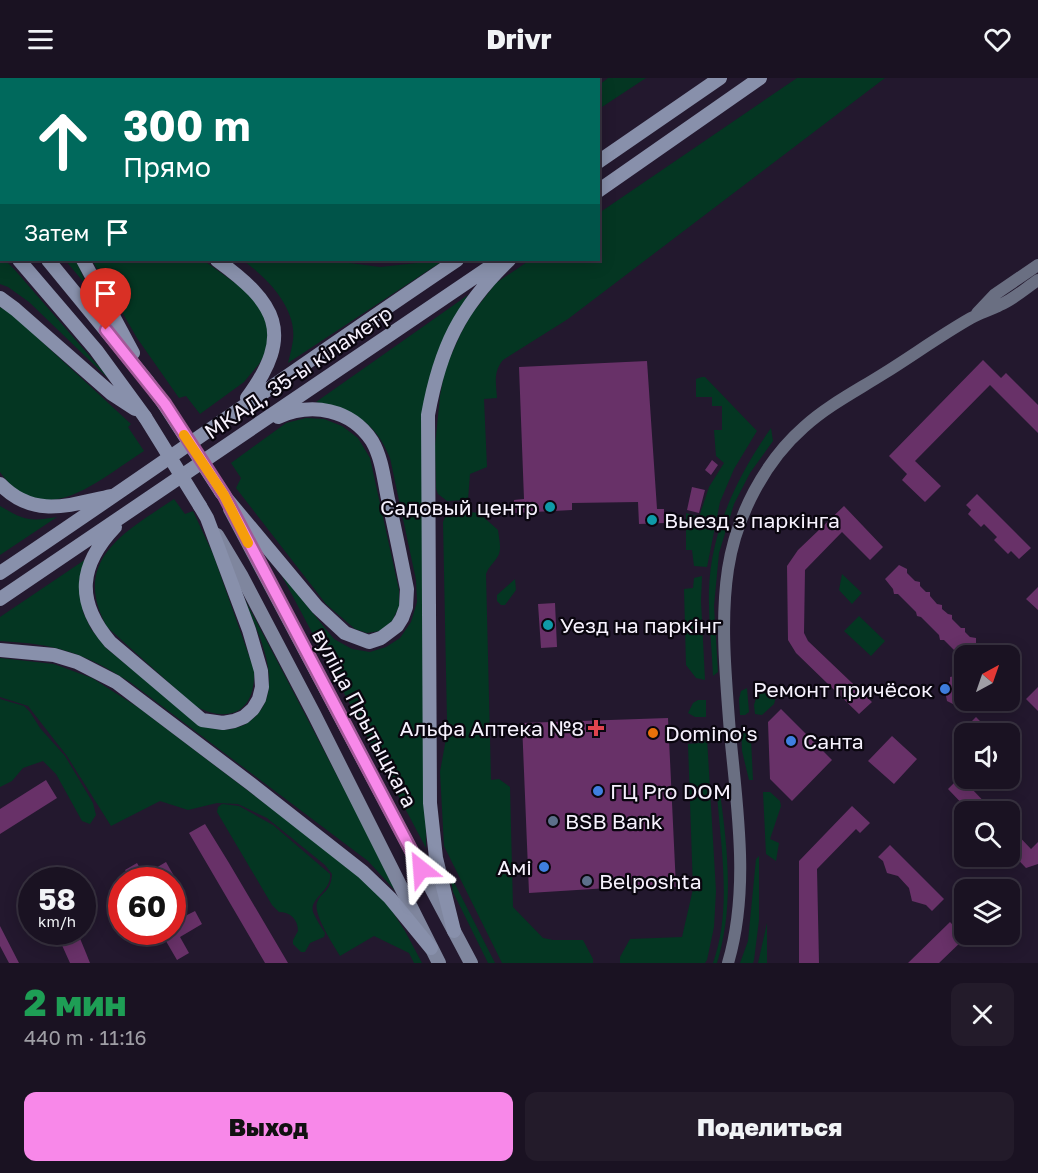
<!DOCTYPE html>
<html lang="ru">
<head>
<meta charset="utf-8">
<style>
  body { margin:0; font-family:"Golos Text",sans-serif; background:#231b2a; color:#f1f3f6; height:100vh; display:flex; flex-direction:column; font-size:22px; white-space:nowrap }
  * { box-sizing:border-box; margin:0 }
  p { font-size:20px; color:#9f9ea5 }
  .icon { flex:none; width:33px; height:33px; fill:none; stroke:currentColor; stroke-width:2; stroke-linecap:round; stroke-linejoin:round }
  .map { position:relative; height:885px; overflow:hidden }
  .drawer { display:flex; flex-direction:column; background:#1a1222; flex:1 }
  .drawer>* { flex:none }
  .hud { position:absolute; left:0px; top:0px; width:600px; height:183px; box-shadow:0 3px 15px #0003,0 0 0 2px #383240; background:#00695c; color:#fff; overflow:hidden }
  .needle { width:39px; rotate:40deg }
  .buttons { position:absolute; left:954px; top:567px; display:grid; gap:12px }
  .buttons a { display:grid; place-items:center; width:66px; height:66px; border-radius:12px; background:#1a1222; box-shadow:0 3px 15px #0003,0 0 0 2px #383240; font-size:30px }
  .speed { position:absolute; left:18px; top:789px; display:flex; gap:12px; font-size:30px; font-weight:700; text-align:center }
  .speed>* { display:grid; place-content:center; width:78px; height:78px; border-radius:50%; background:#1a1222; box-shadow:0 3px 15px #0003,0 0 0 2px #383240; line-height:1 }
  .speed small { font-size:15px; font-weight:400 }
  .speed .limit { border:9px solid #d22; background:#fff; color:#111 }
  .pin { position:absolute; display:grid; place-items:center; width:51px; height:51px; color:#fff; margin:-62px -26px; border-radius:50% 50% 50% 0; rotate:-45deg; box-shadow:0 0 6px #0007 }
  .pin .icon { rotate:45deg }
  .me { position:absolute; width:66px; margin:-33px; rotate:332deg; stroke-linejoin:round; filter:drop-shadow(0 0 4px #0008) }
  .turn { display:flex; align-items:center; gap:21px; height:126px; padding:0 24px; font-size:27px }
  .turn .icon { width:78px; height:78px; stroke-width:2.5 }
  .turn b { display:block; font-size:42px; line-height:51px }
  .then { display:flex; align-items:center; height:57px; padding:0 24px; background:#0003; gap:12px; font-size:22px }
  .round { display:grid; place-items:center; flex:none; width:63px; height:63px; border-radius:12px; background:#231b2a }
  .summary { display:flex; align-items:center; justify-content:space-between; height:102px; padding:0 24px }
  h1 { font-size:36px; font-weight:800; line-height:45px; color:#1e9e55 }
  .cta { display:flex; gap:12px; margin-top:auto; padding:12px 24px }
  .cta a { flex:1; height:69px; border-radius:12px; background:#f888e9; color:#111; font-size:24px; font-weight:800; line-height:69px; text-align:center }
  .cta a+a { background:#231b2a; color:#f1f3f6 }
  header { display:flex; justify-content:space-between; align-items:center; height:78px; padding:0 24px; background:#1a1222; font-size:27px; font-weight:800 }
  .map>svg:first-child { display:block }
  .green { fill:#043622 }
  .building { fill:#683168 }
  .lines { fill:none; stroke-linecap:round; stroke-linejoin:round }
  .secondary { stroke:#6a6f82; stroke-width:12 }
  .primary { stroke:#7f869e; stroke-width:14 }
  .trunk { stroke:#8890ab; stroke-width:14 }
  .trunk-bridge { stroke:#8890ab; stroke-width:14 }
  .route-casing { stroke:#a15897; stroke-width:15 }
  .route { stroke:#f888e9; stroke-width:10 }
  .slow { stroke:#f59e0b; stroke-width:10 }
  .culture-dot { fill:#0f9aa8; stroke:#0a060f; stroke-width:2 }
  .shop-dot { fill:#3f7fe0; stroke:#0a060f; stroke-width:2 }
  .health-dot { fill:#e0444e; stroke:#0a060f; stroke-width:2 }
  .food-dot { fill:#e8710a; stroke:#0a060f; stroke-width:2 }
  .service-dot { fill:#5c6f8a; stroke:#0a060f; stroke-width:2 }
  .labels { text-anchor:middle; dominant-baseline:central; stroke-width:4.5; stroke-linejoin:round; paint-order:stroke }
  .street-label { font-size:21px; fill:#f6f1fd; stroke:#0a060f }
  .poi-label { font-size:21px; fill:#f6f1fd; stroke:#0a060f; text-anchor:start }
</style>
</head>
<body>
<header><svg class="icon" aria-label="menu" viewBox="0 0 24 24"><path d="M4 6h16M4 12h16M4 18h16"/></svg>Drivr<svg class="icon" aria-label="heart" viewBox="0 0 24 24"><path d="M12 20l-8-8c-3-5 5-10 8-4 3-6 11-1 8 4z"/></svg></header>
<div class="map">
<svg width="1038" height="885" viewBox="0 0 1038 885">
  <rect width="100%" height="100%" fill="#23182e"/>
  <path class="green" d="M608,0H646L599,31V7Z
    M797,0H885L568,241L503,282C493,294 496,305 497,320L484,321L487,389L470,396L468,422L447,423L438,416L436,410L435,368L440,318L445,291L461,255L471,237L496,205L530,182H598L599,135Z
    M0,177L2,182H5L14,191L114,306L29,224L8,209L0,206Z
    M65,182H76L87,208Z
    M92,182H203L245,212L262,232L268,245V271L259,286L244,304L200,336L186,318L179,320L137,260Z
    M242,182H327L380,189L444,182L288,285C290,277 292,269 293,262C297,230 266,198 242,182Z
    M468,217L443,262L423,355L426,770L281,496L334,561L352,571L370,574L386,569L400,560L411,544L417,524L416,502L390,380C375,343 354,333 316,324Z
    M0,229L13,237L131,346L128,349L144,373C98,402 44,455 0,394Z
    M702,299H705L757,353L734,391L720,424L707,489L694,488L692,472H686V435L699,439L709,409L724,385L716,378L714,352H722V328H712V319H696V301Z
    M306,340L324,341L342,348L358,360L370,380L399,512V529L392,543L380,553L367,555L355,551L326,526L236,410L241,400L231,385L286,345Z
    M771,350L773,363L750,395L734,426L719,475L714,528L718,594L713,598C712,569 708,540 709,511C711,452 738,397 771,350Z
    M174,421L185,436L193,433L213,476L254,592C256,632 231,647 195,628L107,549C70,482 125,454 174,421Z
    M0,428C24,442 29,444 57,439L0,477Z
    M452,432L479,435L498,452C499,460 502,471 498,478C494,485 489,488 486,496L491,702L499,701L510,709L513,829L543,860L553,862H583L593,881V885H502L444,768L440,694L445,666L447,643L443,444L446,437Z
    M86,481L79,503L83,534L91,551L106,570L196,644C212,652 227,655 244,647C248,645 251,642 255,639C288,607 255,549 241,514L400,818L368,783L130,604C82,574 56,566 0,563V539Z
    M842,496L862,515L852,526L839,512Z
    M702,498L701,523L705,602L696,600L686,587L684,511L693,510L694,500Z
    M515,501L516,512L505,527H501L497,523V517Z
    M859,538L885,563L871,578L844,553Z
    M0,580L54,586L92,600L139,630L355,794L383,819L405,853L422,885H414L409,875L374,858L340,878C334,868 313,836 317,825C321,813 331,815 332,796L325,787L267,740L238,726L217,725L188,732L160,723L111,748L67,678L28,628L0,619Z
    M747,610L749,634L745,637H740L739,621L741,613Z
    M758,614H769L776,619L774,626L762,637L755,636L754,627Z
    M0,621L24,628L30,634L40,650L65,678L93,725L96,737L90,746L82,743L56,696L43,683L23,690L12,703L0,709Z
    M698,622H706V639H695L688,635L693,625Z
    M741,647L744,648L751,661L753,702H749L742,673Z
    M698,659L707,660L716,813L714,849L707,882L705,885H620V879L630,861L682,859L693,811L688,666L699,665Z
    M763,714H770L780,723L781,728L770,761L779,765L776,783L766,776Z
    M720,715C728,773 734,829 717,885H713C732,832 721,771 717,716Z
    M222,726L239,728L273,747L330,796C332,813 309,820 313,834C316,841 321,849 325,855L324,859L310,865L305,874H301L293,866V862L298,853C298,841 290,834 279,834L272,827L217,734L218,729Z
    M759,778V842L754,882L753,885H740L748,863L756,781Z
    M450,796L495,885H488L453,814Z
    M767,845V885H758Z"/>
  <path class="building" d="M983,282L1001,300L1006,295L1038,327V355L990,307L915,383L941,408L925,424L902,402L907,396L889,378Z
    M647,283L657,431H664V445L639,446L638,424L572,425V432L515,435L514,422L524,421L519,289Z
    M712,382L718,387L711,397L705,392Z
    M692,409L705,412L699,435L687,432Z
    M977,416L1031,470L1019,481L1011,473L1008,476L994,462L997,459L984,446L981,449L968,436L971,432L966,427Z
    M844,428L883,469L870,482L842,454L805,492L804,555L808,563L872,624L859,636L796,575L788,562L787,488L798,472Z
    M899,487L907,491V495L915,503L920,504V508L926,514H930V518L937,526L942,527V531L948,536L952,537V541L961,550H965V554L970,559L976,560V565L988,578H960L944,562H940L939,557L921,539L917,538L916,534L898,516H894L893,511L885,501Z
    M1038,509V532L1026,521Z
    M555,525L557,569L541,570L538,526Z
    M964,589V618L962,624L955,627L947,623L946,618L942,614L950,603V599L955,598Z
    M1038,609V633L1026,621Z
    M781,631L832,682L792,723L770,701L768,644Z
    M976,639L985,648L977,655L968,647Z
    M668,640L676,809H625L529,815L522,645Z
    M996,643L1003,650L998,656H984Z
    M892,658L917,681L894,706L868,683Z
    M960,699L971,710L994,734H970L948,711Z
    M46,702L57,720L0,756V731Z
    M852,728L870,745L860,755L856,751L817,791L819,885H799V783Z
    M205,746L229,785L288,885H265L189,755Z
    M1010,749L1031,771L1038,764V786L1026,790L1010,773Z
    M890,767L944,821L932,833L926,827L912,823L909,810L898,798L887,795L883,783L878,779Z
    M166,784L174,798L165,802H131L125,792L137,785L144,797Z
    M1010,811L1018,820L1010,828Z
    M172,821L183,839L195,833L202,846L180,859L189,875L177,882L163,858L149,867L141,854H172Z
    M950,844L965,860L939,885H908Z
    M0,848L19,885H9L0,868Z
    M79,858L86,875L90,885H70L61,865Z"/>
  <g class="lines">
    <path class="secondary" d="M977,235L994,217L1038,187
      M728,885C750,811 737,730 730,655C726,601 720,544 728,491C736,439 764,384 804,349C827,328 856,313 883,296C912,278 941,257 971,240C980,235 991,232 1000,227C1014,221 1026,210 1038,202"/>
    <path class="primary" d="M230,431L471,885
      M217,457L241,497L314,636L439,885"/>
    <path class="trunk" d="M0,48L2,49
      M598,84L720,0
      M598,113L760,0
      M0,128L2,130
      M0,162L2,163
      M19,182L96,272L145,339
      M48,182L148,304L164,326
      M83,182L133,275
      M217,182C276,225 295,255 247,320
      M0,220L15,231L112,316L135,331
      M0,406C34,441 69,427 111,418
      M221,414L317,529L345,555L369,564L381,560L397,548L402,540L406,529L407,511C401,481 395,451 388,421C384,402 382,380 372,363C351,331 312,324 278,339
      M115,449C79,487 75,523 110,564L202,642L223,645L234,643L244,639L253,631L259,621L262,609L261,593L249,552L207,440L200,428
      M0,495C154,392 304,285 457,182
      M0,521L500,182
      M0,572L54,577L77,584L116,604L251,706L363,794L390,820L431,870
      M454,853L436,780L430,725L428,337C440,270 460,229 509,182"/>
    <path class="trunk-bridge" d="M164,326L221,414
      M145,339L200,428"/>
  </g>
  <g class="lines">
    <g class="route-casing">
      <path id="route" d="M106,252L165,326L224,417L421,791"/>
    </g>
    <use href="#route" class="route"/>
    <path class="slow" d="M184,357L224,417L248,465"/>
  </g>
  <g class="culture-dot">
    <circle cx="550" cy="429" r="6"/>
    <circle cx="652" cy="442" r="6"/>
    <circle cx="548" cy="547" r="6"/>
  </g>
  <g class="shop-dot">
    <circle cx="945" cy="611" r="6"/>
    <circle cx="791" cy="663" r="6"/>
    <circle cx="598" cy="713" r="6"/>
    <circle cx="544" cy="789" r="6"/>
  </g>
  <path class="health-dot" d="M593 641h6v6h6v6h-6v6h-6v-6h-6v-6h6z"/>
  <circle class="food-dot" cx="653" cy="655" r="6"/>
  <g class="service-dot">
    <circle cx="553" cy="743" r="6"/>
    <circle cx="587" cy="803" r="6"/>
  </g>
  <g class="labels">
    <g class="street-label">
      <text transform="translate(298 294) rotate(-34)">МКАД, 35-ы кіламетр</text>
      <text transform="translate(365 640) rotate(62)">вуліца Прытыцкага</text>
    </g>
    <g class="poi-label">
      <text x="538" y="429" text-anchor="end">Садовый центр</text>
      <text x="664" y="442">Выезд з паркінга</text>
      <text x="560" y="547">Уезд на паркінг</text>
      <text x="933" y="611" text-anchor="end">Ремонт причёсок</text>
      <text x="584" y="650" text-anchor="end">Альфа Аптека №8</text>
      <text x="665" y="655">Domino's</text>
      <text x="803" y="663">Санта</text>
      <text x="610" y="713">ГЦ Pro DOM</text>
      <text x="565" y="743">BSB Bank</text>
      <text x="532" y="789" text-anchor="end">Амі</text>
      <text x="599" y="803">Belposhta</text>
    </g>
  </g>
</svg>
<div class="buttons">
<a><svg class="needle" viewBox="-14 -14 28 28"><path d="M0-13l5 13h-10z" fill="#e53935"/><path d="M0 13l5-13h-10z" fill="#9f9ea5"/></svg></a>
<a><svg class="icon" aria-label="sound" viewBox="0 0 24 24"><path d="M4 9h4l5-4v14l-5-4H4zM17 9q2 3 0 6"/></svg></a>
<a><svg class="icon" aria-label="search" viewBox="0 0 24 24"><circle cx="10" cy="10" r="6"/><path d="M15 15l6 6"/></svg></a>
<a><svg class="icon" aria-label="layers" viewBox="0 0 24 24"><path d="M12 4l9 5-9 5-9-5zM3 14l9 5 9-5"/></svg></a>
</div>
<div class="speed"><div>58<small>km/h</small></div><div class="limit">60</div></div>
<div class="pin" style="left:106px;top:252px;background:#d93025"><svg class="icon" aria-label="arrive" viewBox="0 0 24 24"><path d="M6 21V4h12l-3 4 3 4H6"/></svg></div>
<svg class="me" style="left:421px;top:791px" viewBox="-20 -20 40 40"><path d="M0-17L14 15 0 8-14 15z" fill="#f888e9" stroke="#fff" stroke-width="4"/></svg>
<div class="hud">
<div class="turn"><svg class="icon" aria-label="ahead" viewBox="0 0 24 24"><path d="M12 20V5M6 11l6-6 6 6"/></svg><div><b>300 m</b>Прямо</div></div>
<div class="then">Затем<svg class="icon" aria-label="arrive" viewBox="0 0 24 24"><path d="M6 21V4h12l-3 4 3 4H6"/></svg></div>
</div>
</div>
<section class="drawer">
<div class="summary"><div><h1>2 мин</h1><p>440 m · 11:16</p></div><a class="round"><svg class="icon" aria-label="close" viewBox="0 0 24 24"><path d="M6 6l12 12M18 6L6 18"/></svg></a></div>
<div class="cta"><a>Выход</a><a>Поделиться</a></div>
</section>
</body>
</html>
